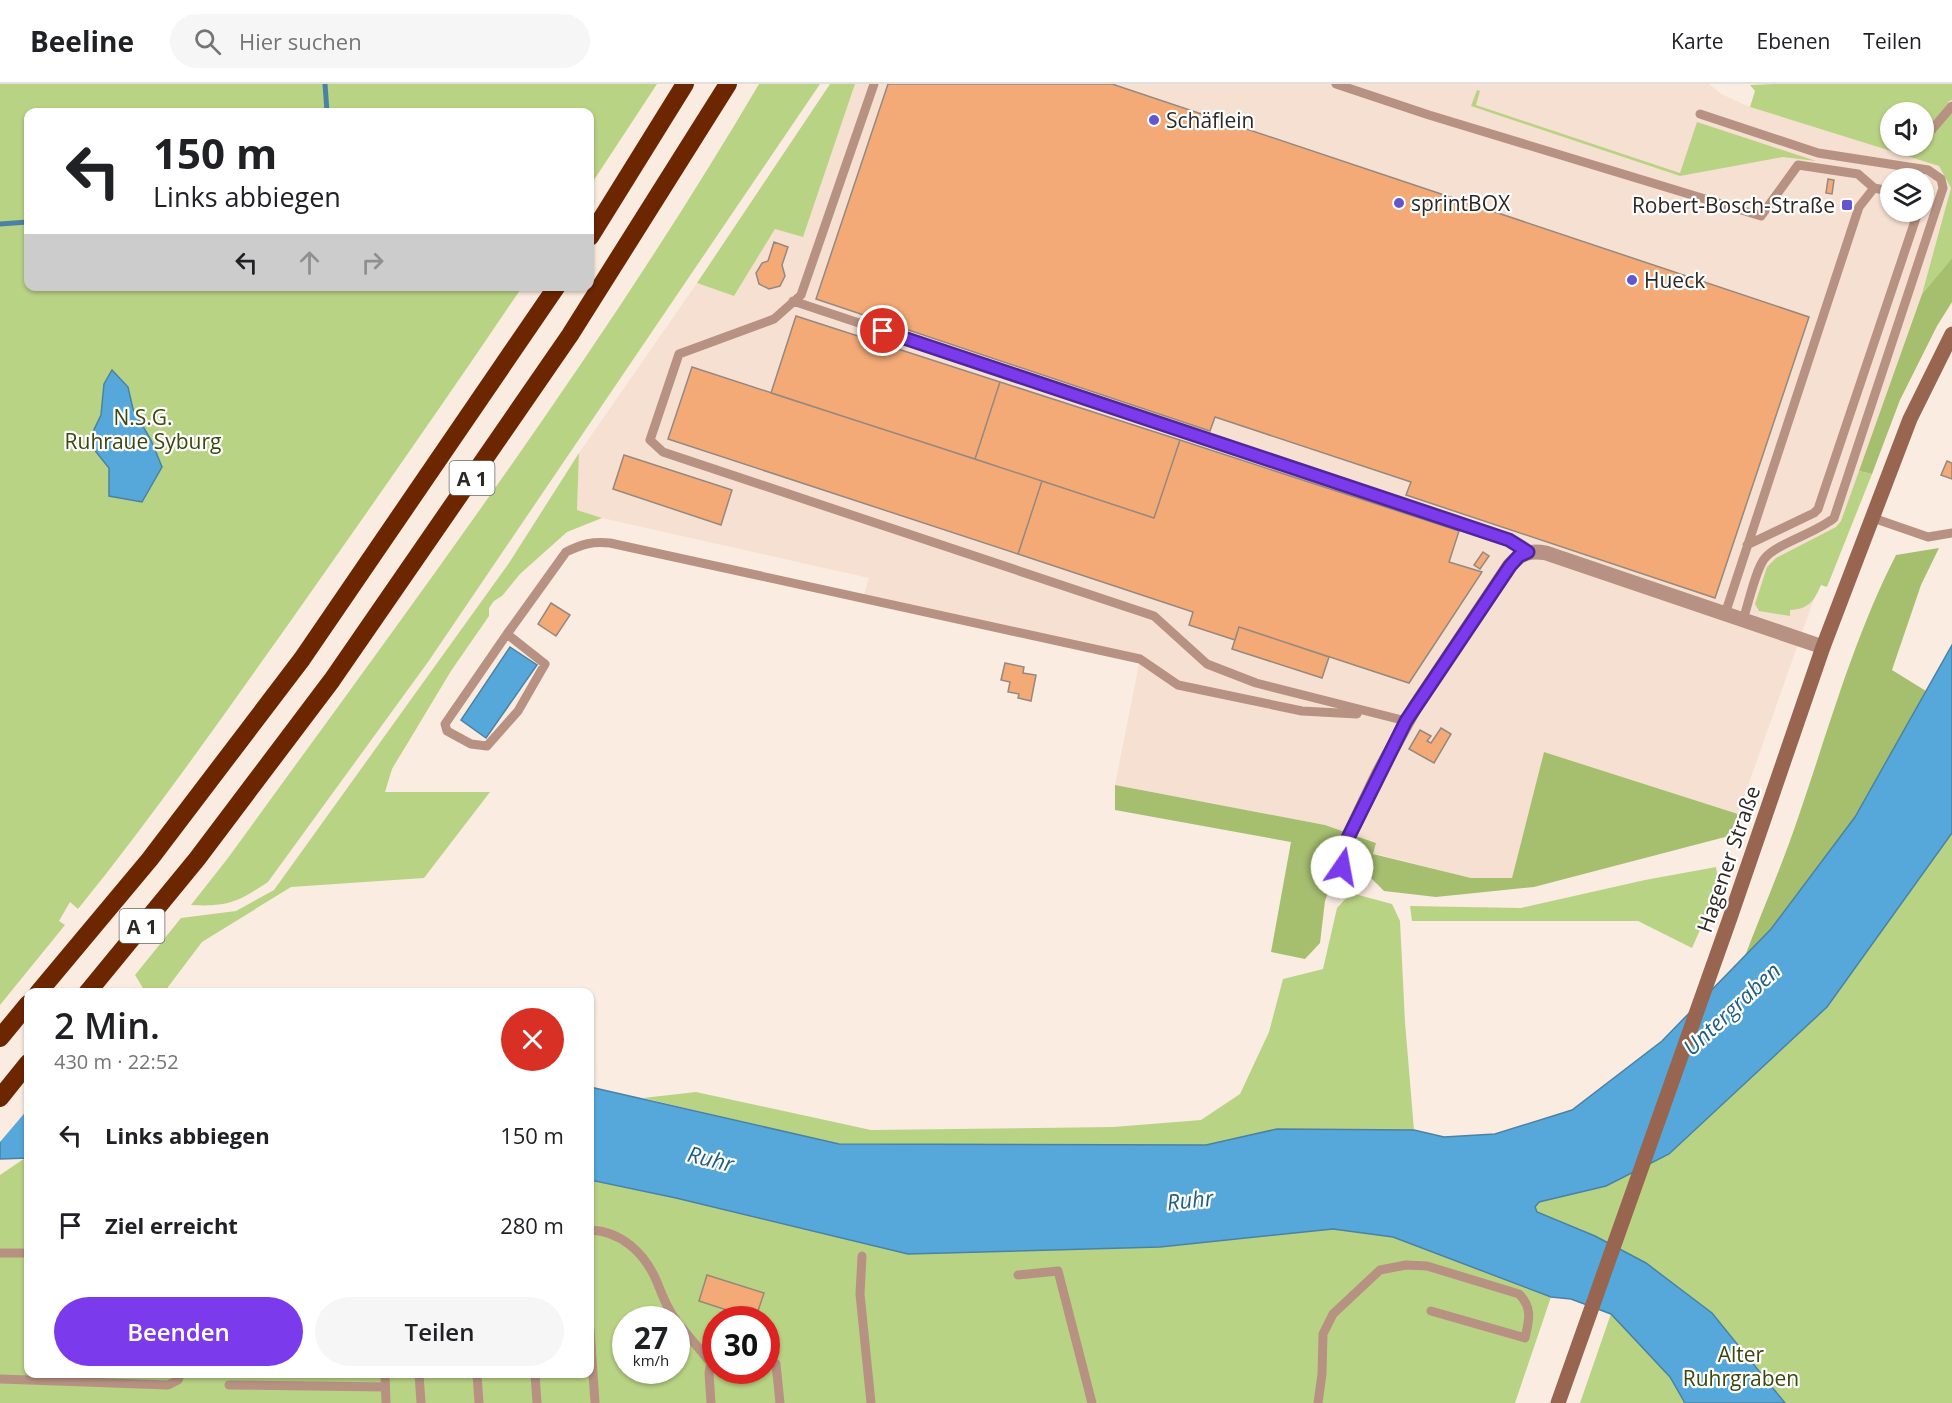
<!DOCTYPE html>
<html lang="de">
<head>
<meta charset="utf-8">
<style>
  body { margin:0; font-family:"Open Sans",sans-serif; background:#f6f6f6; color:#202124; height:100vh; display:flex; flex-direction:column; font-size:22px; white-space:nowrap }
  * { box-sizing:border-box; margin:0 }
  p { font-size:20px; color:#757577 }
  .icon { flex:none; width:33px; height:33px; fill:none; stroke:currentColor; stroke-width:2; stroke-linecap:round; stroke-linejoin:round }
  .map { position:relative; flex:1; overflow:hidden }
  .panel { position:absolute; left:24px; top:904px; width:570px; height:390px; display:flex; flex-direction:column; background:#fff; border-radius:12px; box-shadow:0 2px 4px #0004 }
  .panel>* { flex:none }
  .top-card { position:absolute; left:24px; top:24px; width:570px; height:183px; border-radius:12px; box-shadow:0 2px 4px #0004; background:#fff; color:#202124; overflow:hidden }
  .controls { position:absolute; left:1880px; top:18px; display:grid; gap:12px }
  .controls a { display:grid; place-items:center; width:54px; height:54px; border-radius:50%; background:#fff; box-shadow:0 2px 4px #0004; font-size:30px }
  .speed { position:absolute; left:612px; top:1222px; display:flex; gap:12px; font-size:30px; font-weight:700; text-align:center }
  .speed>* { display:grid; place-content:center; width:78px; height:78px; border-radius:50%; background:#fff; box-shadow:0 2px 4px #0004; line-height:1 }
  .speed small { font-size:15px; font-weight:400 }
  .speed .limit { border:9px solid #d22; background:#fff; color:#111 }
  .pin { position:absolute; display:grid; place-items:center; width:51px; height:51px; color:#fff; margin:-26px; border:3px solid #fff; border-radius:50%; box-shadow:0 2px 6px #0007 }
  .me { position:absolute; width:66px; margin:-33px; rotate:12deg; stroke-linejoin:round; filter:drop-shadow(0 0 4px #0008) }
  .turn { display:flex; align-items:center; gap:21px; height:126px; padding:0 30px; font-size:27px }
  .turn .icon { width:78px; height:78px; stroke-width:2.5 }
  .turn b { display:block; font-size:42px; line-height:51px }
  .lanes { display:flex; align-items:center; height:57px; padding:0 30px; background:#0003; justify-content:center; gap:30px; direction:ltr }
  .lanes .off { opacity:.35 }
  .round { display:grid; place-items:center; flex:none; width:63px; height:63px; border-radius:32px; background:#f6f6f6 }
  .head { display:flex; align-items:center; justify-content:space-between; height:102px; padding:0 30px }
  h1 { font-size:36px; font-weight:600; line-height:45px }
  .primary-button { display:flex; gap:12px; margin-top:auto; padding:12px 30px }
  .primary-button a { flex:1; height:69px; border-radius:36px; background:#7c3aed; color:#fff; font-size:24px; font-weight:600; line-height:69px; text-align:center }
  .primary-button a+a { background:#f6f6f6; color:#202124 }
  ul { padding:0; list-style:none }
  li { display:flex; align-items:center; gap:18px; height:90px; padding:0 30px }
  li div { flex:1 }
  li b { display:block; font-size:22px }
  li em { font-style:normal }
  header { display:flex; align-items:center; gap:36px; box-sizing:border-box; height:84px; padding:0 30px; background:#fff; border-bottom:2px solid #e0e0e0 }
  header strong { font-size:28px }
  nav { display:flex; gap:33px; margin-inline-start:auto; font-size:21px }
  .search { width:420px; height:54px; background:#f6f6f6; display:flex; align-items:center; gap:15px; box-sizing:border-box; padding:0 21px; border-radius:33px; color:#757577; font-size:22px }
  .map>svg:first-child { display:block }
  .built { fill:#f6e0d1; fill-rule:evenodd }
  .green { fill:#b9d384; fill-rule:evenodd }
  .forest { fill:#a6bf6f }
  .water { fill:#56a8db; stroke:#4a82a4; stroke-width:1.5 }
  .pier { fill:#fbece2 }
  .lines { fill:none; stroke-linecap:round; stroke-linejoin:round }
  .stream { stroke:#4a82a4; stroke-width:5 }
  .building { fill:#f3aa77; stroke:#95887f; stroke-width:1.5 }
  .lane { stroke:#b79283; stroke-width:9 }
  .street { stroke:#b79283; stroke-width:15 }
  .secondary { stroke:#986550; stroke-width:15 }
  .highway { stroke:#6c2600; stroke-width:18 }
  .route-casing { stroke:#51269a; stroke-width:15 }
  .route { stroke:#7c3aed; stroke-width:10 }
  .poi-dot { fill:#6455ce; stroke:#fff; stroke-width:2 }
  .labels { text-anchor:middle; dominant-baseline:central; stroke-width:4.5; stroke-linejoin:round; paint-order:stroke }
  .shield { fill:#fff; stroke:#6c6866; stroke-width:1.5 }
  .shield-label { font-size:20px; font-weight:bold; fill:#2d2824 }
  .poi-label { font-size:21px; fill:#2d2824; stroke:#fff; text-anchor:start }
  .park-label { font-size:21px; fill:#39480c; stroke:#fff }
  .street-label { font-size:21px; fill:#2d2824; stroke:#fff }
  .water-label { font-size:22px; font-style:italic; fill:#215e81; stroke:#fff }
</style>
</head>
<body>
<header>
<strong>Beeline</strong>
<div class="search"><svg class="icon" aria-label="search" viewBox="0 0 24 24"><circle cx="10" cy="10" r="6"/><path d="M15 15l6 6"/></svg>Hier suchen</div>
<nav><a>Karte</a><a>Ebenen</a><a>Teilen</a></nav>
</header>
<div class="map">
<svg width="1952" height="1319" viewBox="0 0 1952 1319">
  <rect width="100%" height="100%" fill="#fbece2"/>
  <path class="built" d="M855,0H1709L1721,10L1750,23L1939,82L1951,104L1923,206L1738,730L1544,668L1512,794H1471L1373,769L1376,758L1325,741L1115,701L1140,575L863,513L869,494L602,434L577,426L579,369L697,199L734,212L775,145L803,152ZM1890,94H1923V128H1890Z"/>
  <path class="green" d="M0,0H657L590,102V28H28V202L522,203C445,318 365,431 285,545C218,639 151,735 78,825L70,818L59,837L65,841L0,921Z
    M759,0H820L428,578L268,798C238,818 228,823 191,821L228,774C412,520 600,270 759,0Z
    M830,0H855L803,153L775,145L734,212L697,199Z
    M1773,0H1952V16L1948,18L1952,23V174L1922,210L1951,104L1939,82L1750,23L1755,7L1750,1ZM1890,28H1923V62H1890Z
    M1477,6L1480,7L1476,21L1680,89L1697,38L1816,77L1783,73L1680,92L1471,22Z
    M579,369L577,426L602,434L567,448L520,490L502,512L494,517L489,524V532L451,587L392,685L385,708H490L424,794L291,803L202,858L168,903L166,909H146L135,891L181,834L236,827L274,806L509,479Z
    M1859,387L1872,390L1827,503L1821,501C1814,517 1809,525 1790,526V532L1759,527L1755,520L1767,483L1776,474L1836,443L1841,437Z
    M1952,749V1319H1580L1631,1172L1595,1152L1536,1128L1535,1122L1539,1118L1606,1102L1669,1070L1827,923Z
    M1716,783L1719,803L1692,864L1638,837H1412L1410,822L1521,824L1645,796Z
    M1351,809L1392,820L1400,837L1405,938L1414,1046L1277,1045L1206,1061L838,1060L643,1014L696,1008L871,1046L1113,1043L1201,1036L1240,1010L1269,948L1283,895L1323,885L1337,824Z
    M25,1074H28V1290H590V1096L676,1114L1160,1163L1333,1145L1393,1153L1551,1213L1515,1319H0V1091ZM626,1236H676V1287H626ZM716,1236H766V1287H716Z"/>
  <path class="forest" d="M1952,174V218L1937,242L1900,316L1872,390L1859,387L1922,210Z
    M1939,464L1921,501L1892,586L1926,607L1855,733L1771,845L1745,872C1763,825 1783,779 1799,731C1829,644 1854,553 1896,471Z
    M1544,668L1738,730L1729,752L1534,803L1436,813L1384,807L1360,783L1336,787L1325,817L1320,859L1305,875L1271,868L1291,758L1115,726V701L1325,741L1376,759L1373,770L1471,794H1512Z"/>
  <path class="water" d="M112,286L128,303L133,325L151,356L162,383L142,418L109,412V384L88,358L101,331L104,300Z
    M1952,561V749L1827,923L1669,1070L1606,1102L1539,1118L1535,1123L1537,1128L1595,1152L1646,1179L1712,1229L1785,1319H1685L1670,1293L1611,1230L1571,1215L1551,1213L1393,1153L1333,1145L1160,1163L908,1170L676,1114L590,1096V1003L839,1060L1206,1061L1277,1045L1414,1046L1444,1053L1495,1050L1572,1026L1662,957L1771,845L1855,733Z
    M510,563L537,581L486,654L461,636Z
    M0,944L28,945V1074L0,1075Z"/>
  <path class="pier" d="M0,941L28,942V1025L0,1058Z"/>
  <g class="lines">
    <path class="stream" d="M325,0L327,28
      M0,140L28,138"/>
  </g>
  <path class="building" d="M888,0H1112L1809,233L1715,514L1406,411L1411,398L1215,333L1210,347L816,215Z
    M1828,95L1834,96L1832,110L1826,109Z
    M774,158L788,163L782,181L785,192L780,202L769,205L759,200L756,189L762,179L768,177Z
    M796,232L1000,298L975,375L771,309Z
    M692,283L1042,397L1018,470L668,355Z
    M1000,298L1180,356L1154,434L975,375Z
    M1180,356L1459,447L1449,478L1482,488L1409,599L1239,543L1235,556L1189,541L1193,528L1018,470L1042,397L1154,434Z
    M624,371L732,406L721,441L613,405Z
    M1947,377L1952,379V395L1941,391Z
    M1483,468L1489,472L1480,485L1474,481Z
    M551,519L570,531L556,552L538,540Z
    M1239,543L1329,573L1322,594L1232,565Z
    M1005,579L1024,583L1023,589L1036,591L1031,617L1018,614L1019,610L1008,608L1010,598L1001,596Z
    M1441,644L1451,650L1434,679L1409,665L1420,646L1431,652L1427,657L1431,659Z
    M707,1191L764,1209L757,1230L744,1225L742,1231L699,1217Z"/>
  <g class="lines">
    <path class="lane" d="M874,0L801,211L774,235L679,270L650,356L663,368L1154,532L1207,580L1256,599L1406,637
      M1336,0L1429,31L1761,132L1798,81L1858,90L1874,104
      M1700,30L1818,69L1928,86L1941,95L1943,104L1834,434C1816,449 1778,459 1765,474C1756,484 1748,521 1743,536
      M1923,56L1952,22
      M1917,65L1919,62
      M793,217L1509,456L1528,468
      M1873,434L1928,453L1952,449
      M1747,461L1814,429L1818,425L1918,128
      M1725,530L1859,123L1874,104L1890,107
      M507,550L445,640L447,647L471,660L487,662L518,627L545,580L507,550L566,468C582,460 593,457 610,459L1140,575L1178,601L1302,627L1357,630
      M590,1146C621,1147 645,1169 657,1198C662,1211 667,1224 676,1236
      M0,1169H28
      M862,1172L860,1210L871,1319
      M1018,1191L1058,1187L1092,1319
      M676,1237L711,1279
      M590,1245L595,1319
      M766,1279L776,1280L780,1319
      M385,1290L386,1319
      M419,1290L421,1319
      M477,1290L479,1319
      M535,1290L537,1319
      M0,1295L168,1301L178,1296L180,1290
      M229,1301L385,1303
      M711,1319L709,1289L711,1279H716
      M1318,1319L1322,1290L1323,1250L1333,1230L1380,1186L1406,1181L1427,1182L1519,1210C1533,1224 1529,1236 1525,1254L1431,1227"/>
    <path class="street" d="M1349,801L1342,783L1344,762L1379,689L1415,623L1510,481C1521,469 1530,466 1546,469L1823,563"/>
    <path class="secondary" d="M1558,1319L1730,834L1823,563L1910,335L1952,250"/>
    <path class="highway" d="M590,153L685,0
      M38,909L150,775L302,575L557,202
      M87,909L197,775L332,596L570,251L728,0
      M0,954L28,920
      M0,1014L28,979"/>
  </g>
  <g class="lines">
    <g class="route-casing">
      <path id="route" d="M883,247L1509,456L1528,468L1519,472L1510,482L1406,637L1344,762L1342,783"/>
    </g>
    <use href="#route" class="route"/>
  </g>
  <g class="poi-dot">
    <circle cx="1154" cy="36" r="6"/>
    <circle cx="1399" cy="119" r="6"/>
    <rect x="1841" y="115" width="12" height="12" rx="3"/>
    <circle cx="1632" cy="196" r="6"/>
  </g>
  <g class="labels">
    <g class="shield">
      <rect x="449.5" y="377" width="45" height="34" rx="4.5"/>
      <rect x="119.5" y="825" width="45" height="34" rx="4.5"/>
    </g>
    <g class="shield-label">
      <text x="472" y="394">A 1</text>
      <text x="142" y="842">A 1</text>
    </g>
    <g class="poi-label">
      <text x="1166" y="36">Schäflein</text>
      <text x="1411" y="119">sprintBOX</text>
      <text x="1835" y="121" text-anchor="end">Robert-Bosch-Straße</text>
      <text x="1644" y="196">Hueck</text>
    </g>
    <g class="park-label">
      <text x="143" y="333">N.S.G.<tspan x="143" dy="24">Ruhraue Syburg</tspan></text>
      <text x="1741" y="1270">Alter<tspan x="1741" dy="24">Ruhrgraben</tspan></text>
    </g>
    <g class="street-label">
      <text transform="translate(1728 775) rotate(-71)">Hagener Straße</text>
    </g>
    <g class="water-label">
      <text transform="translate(1731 924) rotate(-43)">Untergraben</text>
      <text transform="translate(711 1074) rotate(14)">Ruhr</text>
      <text transform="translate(1190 1115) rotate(-6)">Ruhr</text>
    </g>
  </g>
</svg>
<div class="controls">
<a><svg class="icon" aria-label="sound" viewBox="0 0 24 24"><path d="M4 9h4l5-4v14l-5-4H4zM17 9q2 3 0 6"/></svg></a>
<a><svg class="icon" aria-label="layers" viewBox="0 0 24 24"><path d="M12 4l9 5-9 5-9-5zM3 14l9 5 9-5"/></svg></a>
</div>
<div class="speed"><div>27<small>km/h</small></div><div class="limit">30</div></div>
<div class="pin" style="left:883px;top:247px;background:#d93025"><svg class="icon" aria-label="arrive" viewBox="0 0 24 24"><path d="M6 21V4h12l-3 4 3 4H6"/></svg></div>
<svg class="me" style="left:1342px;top:783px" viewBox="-20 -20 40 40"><circle r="19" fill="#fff"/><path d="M0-13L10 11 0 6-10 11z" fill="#7c3aed"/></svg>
<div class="top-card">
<div class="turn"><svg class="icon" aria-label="left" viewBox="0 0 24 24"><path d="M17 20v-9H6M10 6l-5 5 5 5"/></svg><div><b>150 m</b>Links abbiegen</div></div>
<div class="lanes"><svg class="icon" aria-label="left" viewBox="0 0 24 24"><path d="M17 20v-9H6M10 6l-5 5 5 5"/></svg><svg class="icon off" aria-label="ahead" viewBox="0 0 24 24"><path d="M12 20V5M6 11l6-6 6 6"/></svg><svg class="icon off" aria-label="right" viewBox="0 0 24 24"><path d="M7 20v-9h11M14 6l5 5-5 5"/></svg></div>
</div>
<section class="panel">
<div class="head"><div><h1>2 Min.</h1><p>430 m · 22:52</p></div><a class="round" style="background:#d93025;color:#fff"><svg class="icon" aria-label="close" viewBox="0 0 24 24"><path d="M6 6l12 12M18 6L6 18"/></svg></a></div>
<ul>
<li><svg class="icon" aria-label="left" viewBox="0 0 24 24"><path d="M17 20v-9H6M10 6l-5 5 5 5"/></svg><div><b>Links abbiegen</b></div><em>150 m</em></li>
<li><svg class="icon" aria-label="arrive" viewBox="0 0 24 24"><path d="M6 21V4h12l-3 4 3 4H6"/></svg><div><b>Ziel erreicht</b></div><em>280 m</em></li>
</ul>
<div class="primary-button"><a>Beenden</a><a>Teilen</a></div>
</section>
</div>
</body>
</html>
